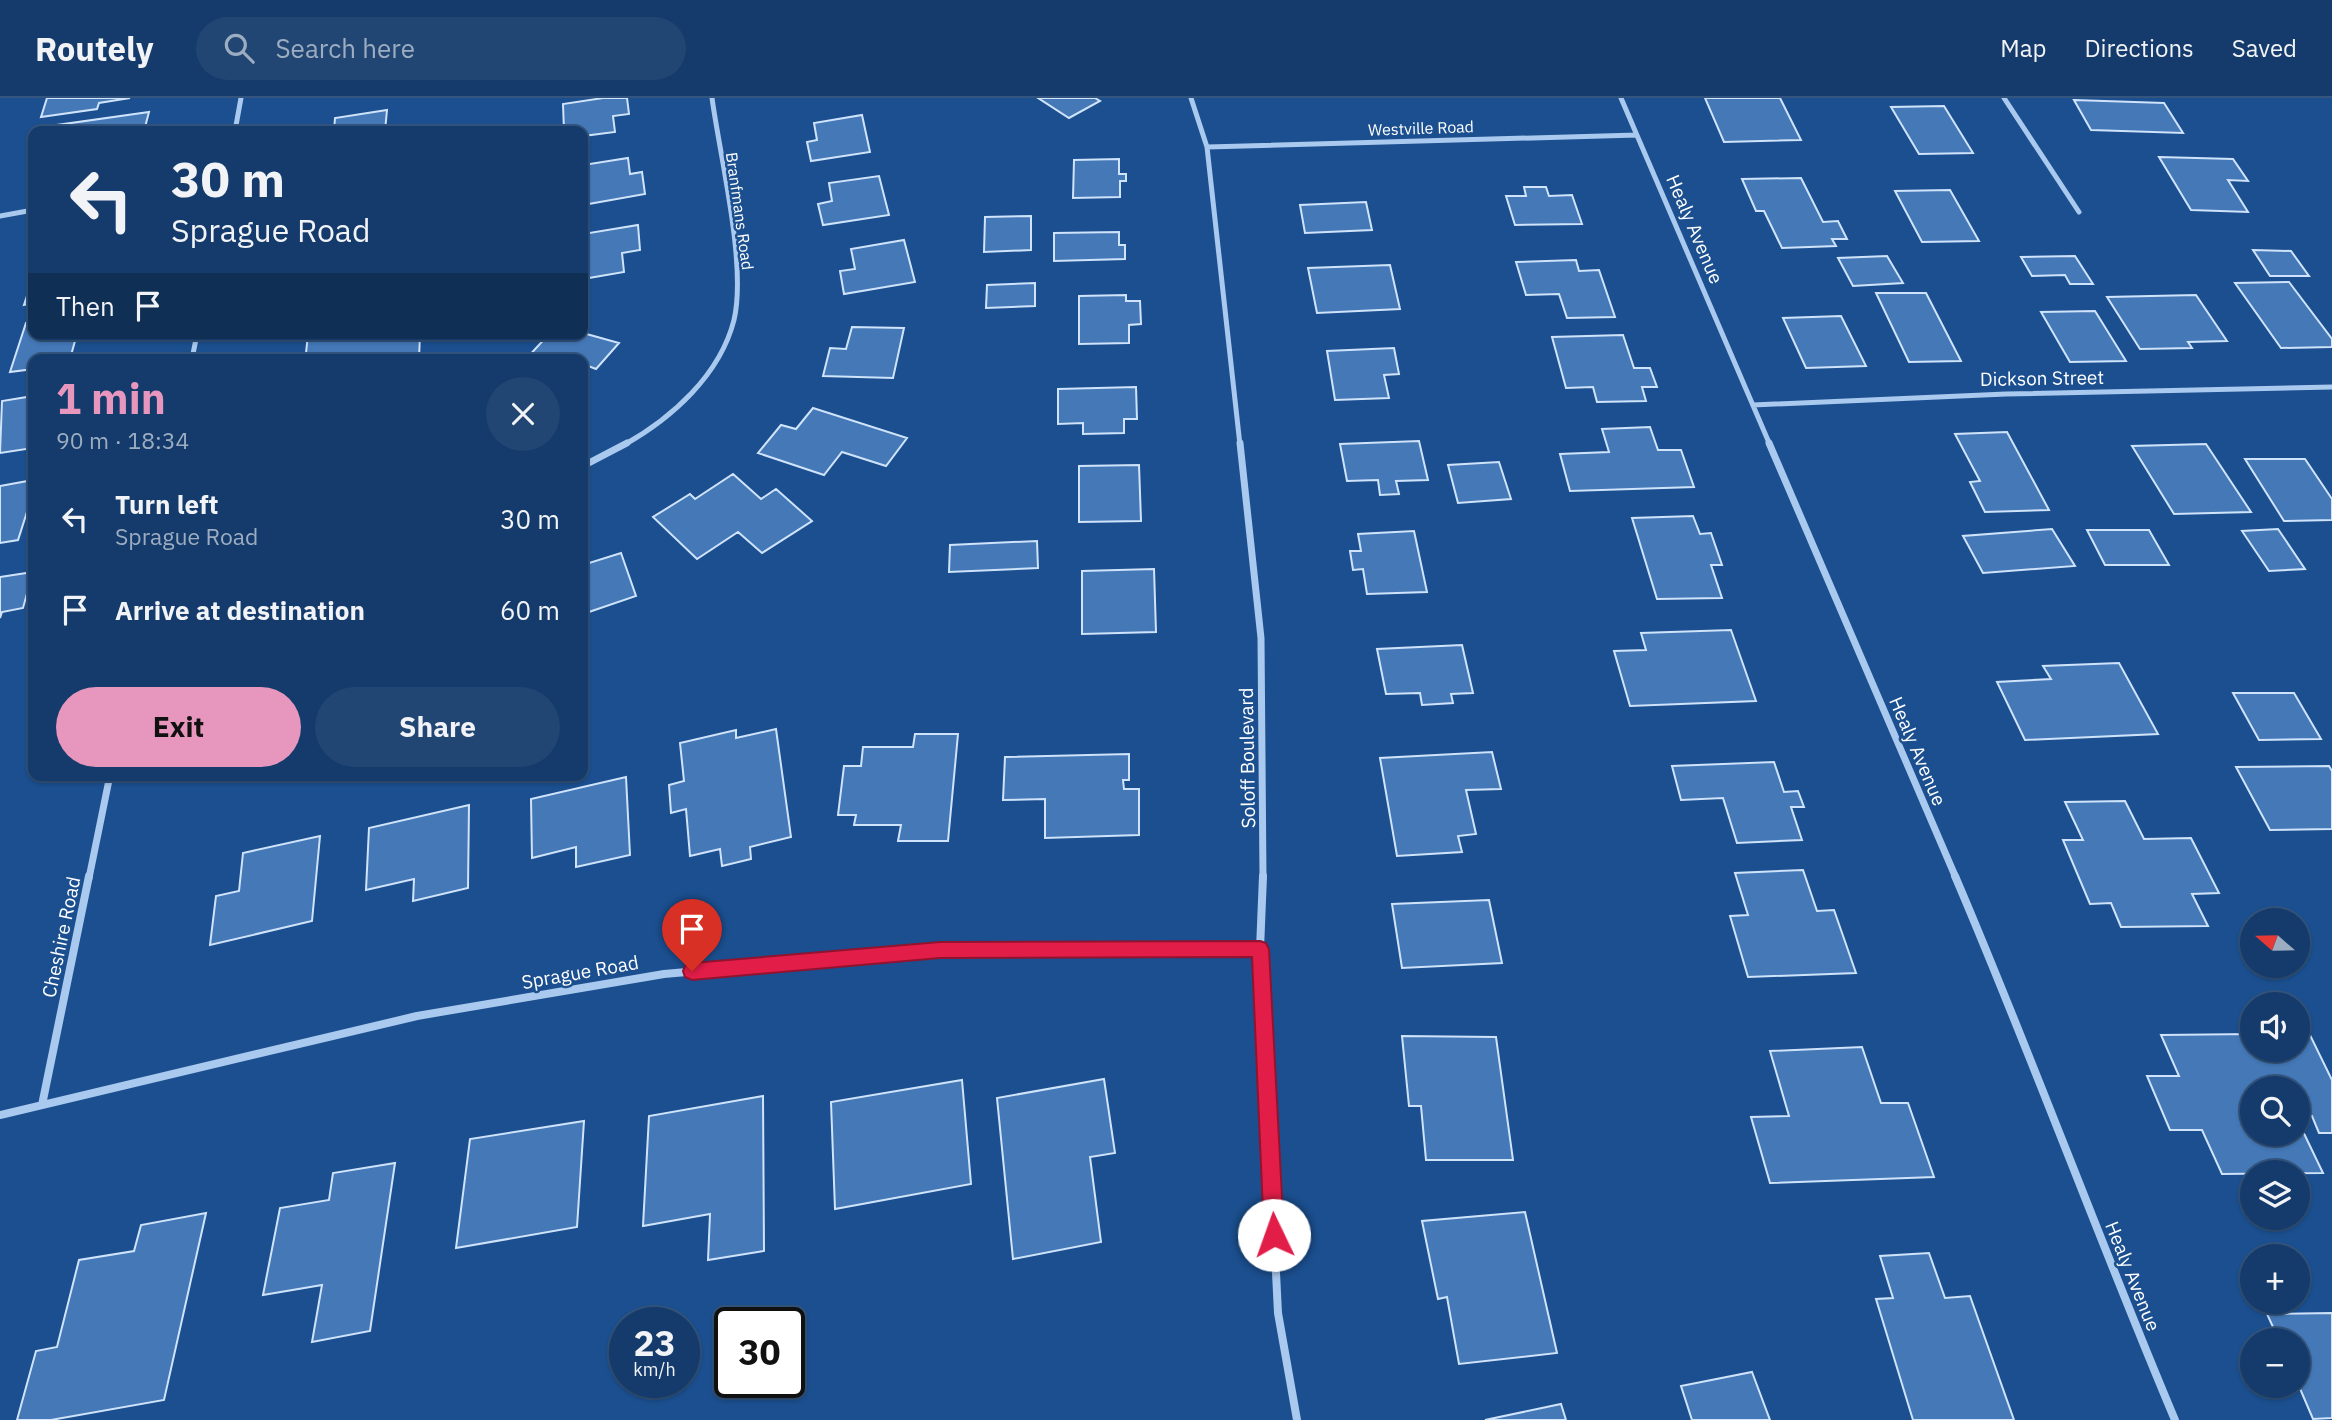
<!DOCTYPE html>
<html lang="en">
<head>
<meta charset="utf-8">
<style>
  body { margin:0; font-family:"IBM Plex Sans",sans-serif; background:#214673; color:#f1f3f6; height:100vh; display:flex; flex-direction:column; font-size:26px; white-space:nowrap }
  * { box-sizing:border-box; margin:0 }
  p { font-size:23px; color:#9dadc1 }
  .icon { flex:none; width:38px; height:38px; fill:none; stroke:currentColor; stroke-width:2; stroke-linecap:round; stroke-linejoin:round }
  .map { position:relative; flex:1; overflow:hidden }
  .drawer { position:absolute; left:28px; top:256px; width:560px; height:427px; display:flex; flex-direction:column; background:#143b6b; border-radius:14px; box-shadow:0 2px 5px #0004,0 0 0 2px #33557e }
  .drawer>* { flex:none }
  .guide { position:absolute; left:28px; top:28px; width:560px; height:214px; border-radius:14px; box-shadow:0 2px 5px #0004,0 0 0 2px #33557e; background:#143b6b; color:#f1f3f6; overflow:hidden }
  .needle { width:46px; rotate:290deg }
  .tools { position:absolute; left:2240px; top:810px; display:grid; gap:14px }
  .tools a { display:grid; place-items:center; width:70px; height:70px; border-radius:50%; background:#143b6b; box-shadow:0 2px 5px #0004,0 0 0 2px #33557e; font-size:35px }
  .speed { position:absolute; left:609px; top:1209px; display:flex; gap:14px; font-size:35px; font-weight:700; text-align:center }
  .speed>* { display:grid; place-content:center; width:91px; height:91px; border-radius:50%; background:#143b6b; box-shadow:0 2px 5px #0004,0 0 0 2px #33557e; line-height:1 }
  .speed small { font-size:18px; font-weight:400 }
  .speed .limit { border:4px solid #111; border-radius:10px; background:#fff; color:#111 }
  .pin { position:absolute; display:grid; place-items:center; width:60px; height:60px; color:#fff; margin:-72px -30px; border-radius:50% 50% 50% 0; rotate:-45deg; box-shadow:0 0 7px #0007 }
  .pin .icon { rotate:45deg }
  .me { position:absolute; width:77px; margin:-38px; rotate:357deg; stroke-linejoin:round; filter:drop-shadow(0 0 5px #0008) }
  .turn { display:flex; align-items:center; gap:24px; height:147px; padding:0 28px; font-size:32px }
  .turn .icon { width:91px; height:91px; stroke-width:2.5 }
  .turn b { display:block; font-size:49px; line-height:60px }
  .then { display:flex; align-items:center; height:66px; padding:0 28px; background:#0003; gap:14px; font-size:26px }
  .round { display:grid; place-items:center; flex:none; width:74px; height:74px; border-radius:37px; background:#214673 }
  .overview { display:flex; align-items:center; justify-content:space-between; height:119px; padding:0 28px }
  h1 { font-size:42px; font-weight:800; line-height:52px; color:#e797bd }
  .button { display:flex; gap:14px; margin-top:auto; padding:14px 28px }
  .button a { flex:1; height:80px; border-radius:42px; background:#e797bd; color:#111; font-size:28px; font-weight:800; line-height:80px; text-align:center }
  .button a+a { background:#214673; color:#f1f3f6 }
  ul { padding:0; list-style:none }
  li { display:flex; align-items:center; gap:21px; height:91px; padding:0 28px }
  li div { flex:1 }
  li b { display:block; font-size:26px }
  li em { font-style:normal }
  header { display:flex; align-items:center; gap:42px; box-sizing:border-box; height:98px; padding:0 35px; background:#143b6b; border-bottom:2px solid #33557e }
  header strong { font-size:33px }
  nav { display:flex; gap:38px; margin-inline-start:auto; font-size:24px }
  .search { width:490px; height:63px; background:#214673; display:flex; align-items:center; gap:18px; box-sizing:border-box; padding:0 24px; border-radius:38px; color:#9dadc1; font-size:26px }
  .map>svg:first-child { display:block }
  .building { fill:#4478b7; stroke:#cfe3fa; stroke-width:2 }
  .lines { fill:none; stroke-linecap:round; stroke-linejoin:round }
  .street-far2 { stroke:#a9c9ee; stroke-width:5 }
  .street-far1 { stroke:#a9c9ee; stroke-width:7 }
  .street { stroke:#a9c9ee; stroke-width:8 }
  .route { fill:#e11d48; stroke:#92132f; stroke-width:2 }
  .labels { text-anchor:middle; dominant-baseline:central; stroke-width:5; stroke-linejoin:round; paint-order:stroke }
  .far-street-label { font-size:16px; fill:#fff; stroke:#1b4f8f }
  .street-label { font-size:19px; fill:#fff; stroke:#1b4f8f }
</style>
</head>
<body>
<header>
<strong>Routely</strong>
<div class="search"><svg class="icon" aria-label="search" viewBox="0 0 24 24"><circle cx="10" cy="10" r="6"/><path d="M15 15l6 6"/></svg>Search here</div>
<nav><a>Map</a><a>Directions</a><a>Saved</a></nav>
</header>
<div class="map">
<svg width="2332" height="1322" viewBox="0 0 2332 1322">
  <rect width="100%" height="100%" fill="#1b4f8f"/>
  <path class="building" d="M47,0H130L99,5L97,11L41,19Z
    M603,0H627L629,16L613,18L615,34L583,38V33H564L563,6Z
    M1038,0H1095L1100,3L1069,20Z
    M1705,0H1780L1801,42L1724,44Z
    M2074,2L2164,5L2183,35L2091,32Z
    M1944,8L1973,55L1919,56L1891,9Z
    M387,12L385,33H334L335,20Z
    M149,14L144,33H49L50,28Z
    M862,17L870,54L811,63L807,44L817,42L814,25Z
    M2159,59L2233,61L2248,83L2228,82L2248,114L2191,112Z
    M628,60L630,76L642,74L645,96L583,107V67Z
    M1119,61V76H1126V83H1120V99L1073,100L1074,62Z
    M879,78L889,117L823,127L818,106L832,103L829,85Z
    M1801,80L1823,124L1838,123L1847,141H1832L1836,148L1782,150L1764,113H1756L1742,81Z
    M1524,89H1546L1549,98L1572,97L1582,126L1515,127L1506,98H1526Z
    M1950,92L1979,143L1922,144L1895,93Z
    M1366,104L1372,132L1305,135L1300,107Z
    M1031,118V152L984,154L985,119Z
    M638,127L640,152L622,155L624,174L583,181V136Z
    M1119,134V147H1125V161L1054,163V135Z
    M904,142L915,184L844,196L840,173L855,171L851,151Z
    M2253,152L2291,153L2309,178H2270Z
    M1887,158L1903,185L1853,188L1838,160Z
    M2075,158L2093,186H2070L2065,177L2032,178L2021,159Z
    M1576,162L1579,173L1599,172L1615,219L1567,220L1559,196L1526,197L1516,164Z
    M1390,167L1400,211L1317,215L1308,170Z
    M33,180V205L24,207Z
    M2289,184L2332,241V249L2281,250L2235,185Z
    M1035,185V208L986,210L987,187Z
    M1876,195H1926L1961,263L1909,264Z
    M1126,197V203H1140L1141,226L1129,227V245L1079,246V198Z
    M2196,197L2227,243L2188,244L2192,250L2140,251L2107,199Z
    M2095,213L2126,263L2070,264L2041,214Z
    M1841,218L1866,268L1806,270L1783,220Z
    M33,224V236H96L95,240L75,243L70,261H33V271L10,274L26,225Z
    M852,229L904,230L893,280L823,278L830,250L846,251Z
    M583,235L619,245L596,271L583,266V261H526L549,236Z
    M308,236H420L419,261H288L289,258L306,255Z
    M1623,237L1634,270H1650L1657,289H1642L1646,303L1597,304L1593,289L1566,290L1552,239Z
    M1394,250L1399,276L1384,277L1389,300L1335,302L1327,253Z
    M1136,289L1137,321H1124V335L1083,336V325L1058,326V291Z
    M33,298V350L0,355L2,303Z
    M813,310L907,340L886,368L842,354L824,377L758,355L781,327L796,331Z
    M1650,329L1658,352H1681L1694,389L1570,393L1560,356L1609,354L1602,331Z
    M2007,334L2049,412L1985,414L1970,384L1980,383L1955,336Z
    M1419,343L1428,382L1396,383L1399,396L1380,397L1378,382L1347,383L1340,346Z
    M2206,346L2251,414L2174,416L2132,348Z
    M2245,361H2305L2332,401V422L2284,423Z
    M1499,364L1511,401L1458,405L1448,367Z
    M1139,367L1141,423L1079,424V368Z
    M733,376L761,401L776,391L812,423L762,455L738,434L697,461L653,419L690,396L695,401Z
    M33,382V413L27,414L18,442L0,445V388Z
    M1693,418L1700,436L1711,435L1722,467H1711L1722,500L1657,501L1632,420Z
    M2052,431L2075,468L1983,475L1963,438Z
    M2278,431L2305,471L2269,473L2242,433Z
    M2087,432H2149L2169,467H2105Z
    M1414,433L1427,494L1367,496L1363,471L1353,472L1350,453H1361L1358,436Z
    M1037,443L1038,470L949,474L950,447Z
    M621,455L636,498L583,516V465V467Z
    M1154,471L1156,534L1082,536V473Z
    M33,474L23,510L2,514L0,520V479Z
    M1731,532L1756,603L1630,608L1614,553L1646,552L1641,535Z
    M1462,547L1473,595L1451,596L1453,605L1422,607L1420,595L1386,596L1377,551Z
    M2119,565L2158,636L2025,642L1997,584L2051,581L2043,568Z
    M2233,595H2294L2321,641L2259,642Z
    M776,631L791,739L750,749L751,761L722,768L720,751L690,758L686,711L671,715L669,687L684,683L680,645L736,632V640Z
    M915,636H958L948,743H898L901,727H854L856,717H838L844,668H861L863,649H913Z
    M1492,654L1501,691L1466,692L1476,736L1458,738L1462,754L1397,758L1380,660Z
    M1129,656V682H1123L1124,691H1139V737L1045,740V701L1003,702L1005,659Z
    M1774,664L1784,694L1798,693L1804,709H1791L1802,742L1737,745L1723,700L1681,702L1672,668Z
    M2329,668L2332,673V731L2270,732L2236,669Z
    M626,679L630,757L576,769V749L532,760L531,701Z
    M2125,703L2144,741L2191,740L2219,795L2192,796L2208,828L2121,829L2111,805L2090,806L2063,742H2083L2065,704Z
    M469,707L468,790L413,803L414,781L366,792L369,730Z
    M320,738L312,823L210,847L216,798L239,793L243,755Z
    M1803,772L1817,813L1834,812L1856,875L1748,879L1730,818L1748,817L1735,775Z
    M1489,802L1502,865L1402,870L1392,806Z
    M2252,936V952H2263L2266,957H2273L2270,952H2298V938L2310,937L2332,982V1035H2319L2312,1018L2298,1019V990H2252V1036H2298V1023L2323,1075L2222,1076L2202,1032H2170L2147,978H2179L2161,937Z
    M1402,938L1496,939L1513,1062H1426L1421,1008H1409Z
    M1862,949L1881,1005H1908L1934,1079L1770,1085L1751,1019L1789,1018L1770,953Z
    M1104,981L1115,1055L1090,1059L1101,1144L1013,1161L997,1000Z
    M962,982L971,1086L835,1111L831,1004Z
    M763,998L764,1153L708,1162L710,1116L643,1128L649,1018Z
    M584,1023L577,1129L456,1150L470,1041Z
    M395,1065L370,1233L312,1244L322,1187L263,1197L280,1110L329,1102L333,1075Z
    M1525,1114L1557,1255L1459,1266L1447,1199L1438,1201L1422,1123Z
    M206,1115L164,1302L51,1322H17L36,1253L57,1249L79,1162L134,1153L141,1127Z
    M1929,1155L1945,1200L1970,1198L2014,1322H1913L1876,1201L1893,1200L1880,1158Z
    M2332,1215V1320L2313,1321L2298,1286V1242H2279L2267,1216Z
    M1752,1274L1770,1322H1692L1681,1288Z
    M1561,1306L1566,1322H1485Z"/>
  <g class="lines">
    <path class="street-far2" d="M1191,0L1207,49L1240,347
      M1621,0L1770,347
      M2004,0L2079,114
      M235,33L241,0
      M1207,49L1637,37
      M0,118L33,112
      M192,261L197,236
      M1753,307L2006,296L2332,289
      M624,347C672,320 720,277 734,222C747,167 720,59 712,0"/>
    <path class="street-far1" d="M1240,345L1261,540L1263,780
      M1769,345L1956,780
      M583,368L627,345
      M89,780L110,677"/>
    <path class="street" d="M1263,778L1260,851L1278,1215L1297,1322
      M1955,778C2032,958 2099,1142 2175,1322
      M42,1007L89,778
      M0,1017L417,918L664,876L940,852L1260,851"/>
  </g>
  <path class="route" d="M1260,843L1266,845L1269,851L1284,1137L1281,1144L1274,1147L1267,1144L1264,1137L1252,859L940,860L692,882L685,879L683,873L685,868L692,865L940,844Z"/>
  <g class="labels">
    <g class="far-street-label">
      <text transform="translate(1421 30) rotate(-2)">Westville Road</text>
      <text transform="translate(740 113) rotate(82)">Branfmans Road</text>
    </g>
    <g class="street-label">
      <text transform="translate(1695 131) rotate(67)">Healy Avenue</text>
      <text transform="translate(2042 280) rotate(-1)">Dickson Street</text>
      <text transform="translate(1918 653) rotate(67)">Healy Avenue</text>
      <text transform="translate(1247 660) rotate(-91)">Soloff Boulevard</text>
      <text transform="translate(61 839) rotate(-78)">Cheshire Road</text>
      <text transform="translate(580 874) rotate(-10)">Sprague Road</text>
      <text transform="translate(2133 1178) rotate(68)">Healy Avenue</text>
    </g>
  </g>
</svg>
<div class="tools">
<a><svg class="needle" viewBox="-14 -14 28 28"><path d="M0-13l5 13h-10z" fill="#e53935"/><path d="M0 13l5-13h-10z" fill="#9dadc1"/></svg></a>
<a><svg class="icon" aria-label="sound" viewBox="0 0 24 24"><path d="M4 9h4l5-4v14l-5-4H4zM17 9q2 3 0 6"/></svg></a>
<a><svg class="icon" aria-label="search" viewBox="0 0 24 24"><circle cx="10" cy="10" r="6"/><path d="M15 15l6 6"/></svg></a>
<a><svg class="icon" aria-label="layers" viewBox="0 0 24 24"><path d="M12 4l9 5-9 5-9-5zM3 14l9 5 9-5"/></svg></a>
<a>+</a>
<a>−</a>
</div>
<div class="speed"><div>23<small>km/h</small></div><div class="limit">30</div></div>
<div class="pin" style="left:692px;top:873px;background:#d93025"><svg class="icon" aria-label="arrive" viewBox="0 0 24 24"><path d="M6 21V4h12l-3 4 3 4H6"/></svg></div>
<svg class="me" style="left:1274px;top:1137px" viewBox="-20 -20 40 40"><circle r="19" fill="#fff"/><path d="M0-13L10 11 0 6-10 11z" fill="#e11d48"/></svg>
<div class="guide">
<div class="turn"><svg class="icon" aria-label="left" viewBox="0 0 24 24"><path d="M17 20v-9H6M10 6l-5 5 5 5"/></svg><div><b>30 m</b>Sprague Road</div></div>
<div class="then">Then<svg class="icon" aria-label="arrive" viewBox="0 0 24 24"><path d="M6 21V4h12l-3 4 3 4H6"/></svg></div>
</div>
<section class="drawer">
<div class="overview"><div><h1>1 min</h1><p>90 m · 18:34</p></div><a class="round"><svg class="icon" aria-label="close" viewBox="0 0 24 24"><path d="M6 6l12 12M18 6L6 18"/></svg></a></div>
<ul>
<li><svg class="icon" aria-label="left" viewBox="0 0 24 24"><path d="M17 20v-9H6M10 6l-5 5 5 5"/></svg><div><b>Turn left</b><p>Sprague Road</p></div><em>30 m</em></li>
<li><svg class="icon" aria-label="arrive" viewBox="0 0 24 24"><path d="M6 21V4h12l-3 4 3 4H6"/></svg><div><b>Arrive at destination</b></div><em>60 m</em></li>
</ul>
<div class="button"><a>Exit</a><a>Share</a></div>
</section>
</div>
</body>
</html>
